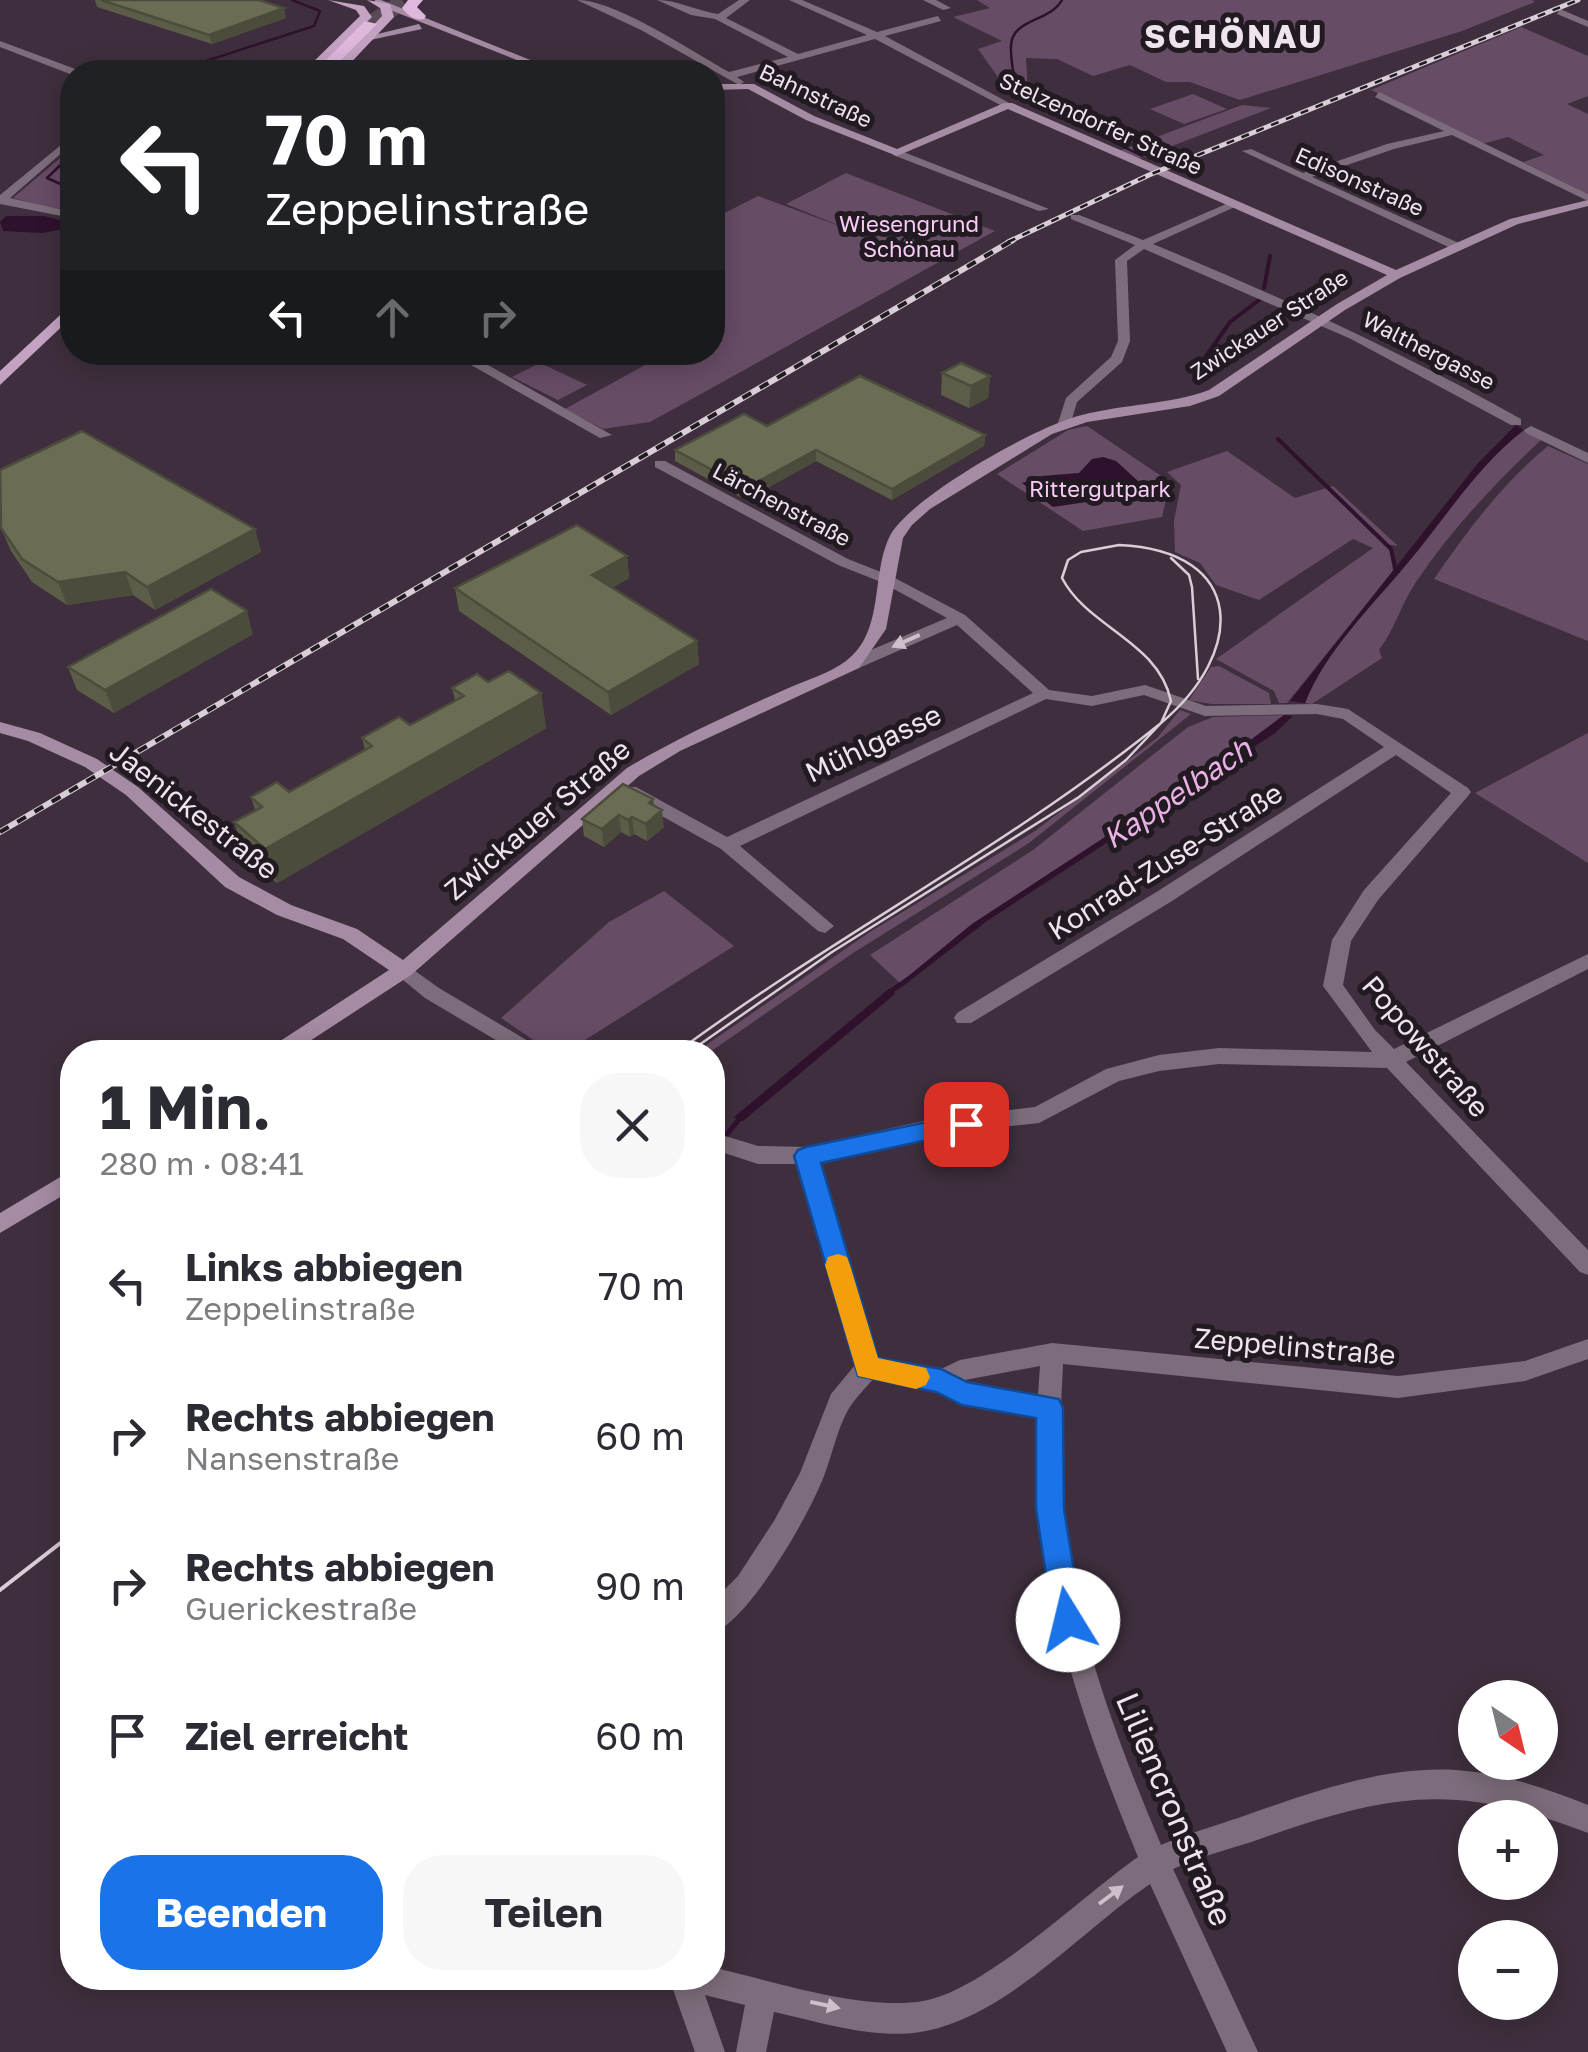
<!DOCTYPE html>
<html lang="de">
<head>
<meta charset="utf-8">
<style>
  body { margin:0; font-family:"Golos Text",sans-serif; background:#f7f7f7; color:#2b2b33; height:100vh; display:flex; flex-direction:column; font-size:38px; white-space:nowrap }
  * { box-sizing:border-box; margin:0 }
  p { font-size:32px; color:#7c7c81 }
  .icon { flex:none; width:55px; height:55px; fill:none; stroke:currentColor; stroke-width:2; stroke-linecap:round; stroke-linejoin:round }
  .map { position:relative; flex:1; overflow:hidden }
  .side { position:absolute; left:60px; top:1040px; width:665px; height:950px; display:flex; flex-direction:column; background:#fff; border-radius:40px; box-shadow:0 5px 25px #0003 }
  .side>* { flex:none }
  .guide { position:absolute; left:60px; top:60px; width:665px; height:305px; border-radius:40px; box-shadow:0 5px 25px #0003; background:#202124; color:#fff; overflow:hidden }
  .needle { width:65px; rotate:145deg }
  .tools { position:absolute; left:1458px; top:1680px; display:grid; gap:20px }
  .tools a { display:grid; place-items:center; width:100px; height:100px; border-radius:50%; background:#fff; box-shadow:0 5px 25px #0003; font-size:50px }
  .pin { position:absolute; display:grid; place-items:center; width:85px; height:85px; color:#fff; margin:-42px; border-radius:20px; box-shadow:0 5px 15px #0006 }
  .me { position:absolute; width:110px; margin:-55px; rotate:351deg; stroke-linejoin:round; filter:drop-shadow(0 0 8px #0008) }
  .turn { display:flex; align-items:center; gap:35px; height:210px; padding:0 40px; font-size:45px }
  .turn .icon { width:130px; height:130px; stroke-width:2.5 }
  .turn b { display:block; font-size:70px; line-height:85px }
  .lanes { display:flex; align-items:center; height:95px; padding:0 40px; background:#0003; justify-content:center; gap:50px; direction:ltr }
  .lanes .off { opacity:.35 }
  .round { display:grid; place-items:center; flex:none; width:105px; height:105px; border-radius:40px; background:#f7f7f7 }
  .head { display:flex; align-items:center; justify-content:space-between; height:170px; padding:0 40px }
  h1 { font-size:60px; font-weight:700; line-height:75px }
  .primary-button { display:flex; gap:20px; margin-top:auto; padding:20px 40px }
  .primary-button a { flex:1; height:115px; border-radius:40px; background:#1a73e8; color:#fff; font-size:40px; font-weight:700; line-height:115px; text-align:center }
  .primary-button a+a { background:#f7f7f7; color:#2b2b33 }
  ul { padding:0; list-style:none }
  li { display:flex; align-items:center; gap:30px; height:150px; padding:0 40px }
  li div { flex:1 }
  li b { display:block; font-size:38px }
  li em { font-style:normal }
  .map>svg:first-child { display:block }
  .green { fill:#674c66 }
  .water { fill:#2f112e }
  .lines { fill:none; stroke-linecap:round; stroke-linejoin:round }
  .stream-far2 { stroke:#2f112e; stroke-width:2.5 }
  .stream-far1 { stroke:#2f112e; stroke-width:4 }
  .stream { stroke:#2f112e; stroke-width:5 }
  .highway-tunnel { stroke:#594a58; stroke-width:16; stroke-dasharray:16 8; stroke-linecap:butt }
  .street { fill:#7d6d7c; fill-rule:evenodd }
  .secondary { fill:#a58ba3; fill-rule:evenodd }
  .primary { fill:#c4a3c2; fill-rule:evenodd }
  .highway { fill:#dfb8dd; fill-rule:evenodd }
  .tram-far1 { stroke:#d9ced8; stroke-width:2.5 }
  .tram { stroke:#d9ced8; stroke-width:4 }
  .rail-far1-casing { stroke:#d9ced8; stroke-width:5 }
  .rail-casing { stroke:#d9ced8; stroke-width:6 }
  .rail-far1 { stroke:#211a21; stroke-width:2.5; stroke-dasharray:8; stroke-linecap:butt }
  .rail { stroke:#211a21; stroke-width:4; stroke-dasharray:10; stroke-linecap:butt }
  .wall { fill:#5c5d48 }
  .shaded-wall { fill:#4b4c3b }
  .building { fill:#6b6c54; stroke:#4b4c3b; stroke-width:2.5 }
  .oneway { fill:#cdc0cc }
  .route { fill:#1a73e8; stroke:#114b97; stroke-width:2.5 }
  .slow { fill:#f59e0b }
  .labels { text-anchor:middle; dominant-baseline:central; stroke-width:10; stroke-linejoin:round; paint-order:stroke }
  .far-street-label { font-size:22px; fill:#efe4ee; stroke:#211a21 }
  .far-park-label { font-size:22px; fill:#facbf7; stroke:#211a21 }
  .street-label { font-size:28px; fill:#efe4ee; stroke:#211a21 }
  .water-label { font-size:30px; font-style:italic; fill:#e9b0e6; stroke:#211a21 }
  .far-district-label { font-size:32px; font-weight:bold; letter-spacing:2.5px; fill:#efe4ee; stroke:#211a21 }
  .near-street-label { font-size:32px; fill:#efe4ee; stroke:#211a21 }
</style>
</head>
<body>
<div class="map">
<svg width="1588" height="2052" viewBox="0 0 1588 2052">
  <rect width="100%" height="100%" fill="#3f2f3e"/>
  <path class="green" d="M977,0H1532L1535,2L1462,31L1240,100L1190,82H1166L1130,65L1093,76L1057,59L1026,58L1028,93L1008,91L978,49L1002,41L953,17L990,8Z
    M1521,27L1588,56V96L1567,104L1588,114V194L1523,162L1544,155L1508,137L1482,144L1371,90Z
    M1193,94L1227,109L1184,124L1150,109Z
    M1242,105L1271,108L1138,159L1119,151Z
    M72,148V214L13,198Z
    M846,173L995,231L650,422L603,429L565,409L667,353L712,352L713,219L758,196L853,231L786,204Z
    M540,363L587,385L558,400L512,377Z
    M1087,426L1170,482L1162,517L1083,531L997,474L1068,430Z
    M1524,430L1541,440C1495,483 1451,530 1416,582C1401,604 1395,629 1379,650L1382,658L1312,704L1305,703C1326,648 1383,592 1421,546C1453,507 1483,461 1524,430Z
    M1548,446L1588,464V641L1434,579C1468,530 1501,485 1548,446Z
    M1227,451L1295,498L1333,486L1398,546L1385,544L1390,550L1393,571L1287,703H1279L1274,691L1216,659L1373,548L1353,539L1259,600L1216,585L1200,563L1175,552L1174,521L1181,485L1167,472Z
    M1219,666L1269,693L1271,704H1211L1189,700L1211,667Z
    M1180,710L1191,714L1029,843L853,953L710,1052H696L870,932L1035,831L1157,738Z
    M1284,715L1232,754L972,924L900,983L870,955L1033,850L1188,727L1213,717Z
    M1588,733V863L1475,793Z
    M664,891L734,946L566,1052H551L501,1018L609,922Z"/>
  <path class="water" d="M6,216H44L71,223L70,228L42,233L3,231L0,222Z
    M1516,425L1524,430C1477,466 1444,520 1406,565C1371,607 1325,652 1305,703L1290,701L1478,463Z
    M1103,457L1116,461L1138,481L1134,488L1100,500L1053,507L1022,483L1042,476L1079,473L1092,459Z
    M1284,715L1293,716L1275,733L987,921L903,986L900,983L972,924L1232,754Z
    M890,988L895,994L743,1121L734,1117Z"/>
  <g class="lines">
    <path class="stream-far2" d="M1062,0C1050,22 1013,18 1011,45C1010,60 1015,78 1016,93L1142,156
      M172,72L314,26L320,11L292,0
      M210,72H214
      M72,154L47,178L72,189"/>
    <path class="stream-far1" d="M1264,288L1270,256
      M1200,365L1230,322L1259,300
      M1278,439L1391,549L1396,571"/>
    <path class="stream" d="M887,994L907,980
      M723,1139L741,1117"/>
    <path class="highway-tunnel" d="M370,24L405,0"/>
    <path class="street" d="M577,0C616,0 693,52 729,72L788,57L715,19L691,15L657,0C678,0 697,11 718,14L739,0H750L726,18L798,54L867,35L789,0H802L877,32L938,16L941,21L885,36L1013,105L1004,107L875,39L737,77L744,82L739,85L641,30Z
      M923,0H936L951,8L943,10Z
      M1560,9L1588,21V27L1557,14Z
      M0,41L78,70L79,72L70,74L0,47Z
      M1379,92L1588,194V201L1452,135L1394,149L1312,177L1461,244V250L1457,251L1242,151L1251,149L1303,173L1387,144L1444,131L1375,97Z
      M72,136V144L10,198L72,212V218L0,204V195Z
      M893,151H901L1049,209L1039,211L893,155Z
      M1233,201L1237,202V206L1153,244C1279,296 1402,352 1521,419V425H1511L1351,339L1144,249L1127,261L1130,341L1122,362L1077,402L1070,426H1060L1058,423L1066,398L1111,357L1118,341L1115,260L1135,245L1071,219V215H1079L1143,240Z
      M448,352H465L612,435L600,438Z
      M1531,426L1588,453V463L1526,433L1524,430Z
      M655,461H665L848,559L891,576L965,615L1049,690L1092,696L1145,685L1206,706L1317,704L1348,709L1468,788L1471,792L1468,796L1378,900L1351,941L1343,985L1375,1030L1394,1049L1588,954V969L1406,1062L1588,1250V1275L1580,1272L1387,1068L1219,1064L1159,1071L1119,1081L1039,1123L932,1135L819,1162L877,1359L939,1370L960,1360L1052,1343L1398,1376L1525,1361L1588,1339V1359L1525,1381L1398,1398L1063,1364C1061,1408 1058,1450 1061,1494C1070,1616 1114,1733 1161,1845C1187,1834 1214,1826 1241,1817C1309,1793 1382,1766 1456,1770C1502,1773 1545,1788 1588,1805V1833C1456,1782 1391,1793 1260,1839C1231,1849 1200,1856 1173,1869L1258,2052H1227L1150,1884C1081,1931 1009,2014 926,2031C878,2041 820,2022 774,2012L766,2052H736L745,2005L705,1995L725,2052H695L669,1978H712V1967C772,1981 863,2011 923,2001C985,1991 1083,1895 1138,1857C1080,1716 1029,1571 1037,1417L962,1404L937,1391L873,1379C865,1389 854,1399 848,1410C837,1430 832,1455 824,1476C809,1515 751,1618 712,1634V1602L738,1576L774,1521L800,1473L831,1394L855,1365L799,1164H758L712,1149V1132L758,1146L807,1147L932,1119L1035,1107L1106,1069L1159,1055L1219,1048L1372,1052L1323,986L1332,940L1364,890L1451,793L1396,755L1172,901L971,1023H957L954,1018L957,1013L1158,891L1384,747L1343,719L1317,714L1205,716L1144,695L1092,706L1046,699L740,846L834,926L825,933L818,931L721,849L624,795L621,791L624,787H636L727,837L1033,693L957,625L859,668H847V660L947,618L881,582L838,565L655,467ZM1040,1366L1038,1395L962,1381L965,1380Z
      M404,963L439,988L538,1047L541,1052H516L425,998L397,975L394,970Z"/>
    <path class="secondary" d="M375,0H381L560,72H547L375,4Z
      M419,24L422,29L370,40L365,37Z
      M712,84H754L814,116L897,149L1004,103H1012L1396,270L1510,219L1588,200V206L1518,224L1400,278L1345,310L1219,396L1190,406L1087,422L1052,434L930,509L912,525L903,538L886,629L859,668L680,751L639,776L411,975L293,1052H268L271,1047L389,970L343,939L277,915L225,887L126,795L85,767L28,741L0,733V722L40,733L97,759L138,787L239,877L291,905L357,929L403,960L627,768C677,738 730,714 784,690C803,681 829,674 846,661C886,631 870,572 891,534C913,496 1038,425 1082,415C1124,404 1168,405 1209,390L1337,304L1387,275L1008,109L897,156L806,120L748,89L712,90Z
      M72,1170V1190L0,1233V1213Z"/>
    <path class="primary" d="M328,0L364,6L372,17L316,72H303L360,16L356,10Z
      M367,0L390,4L394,17L342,72H329L382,16L380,8Z
      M72,304V317L0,385V371Z"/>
    <path class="highway" d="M408,0H423L417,7L426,16L424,19C415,21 407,15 402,8Z
      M365,21L377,24L329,72H314Z"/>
    <path class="tram-far1" d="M1119,545C1248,551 1245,653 1161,723L1171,701C1158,641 1088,628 1062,578L1068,560L1081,552Z
      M1171,558L1189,575L1192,587L1198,679
      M677,1052C834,936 1009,846 1161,723
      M689,1052L832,952L1079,797L1126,760L1161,723"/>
    <path class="tram" d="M0,1590L72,1534"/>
    <g class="rail-far1-casing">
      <path id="rail-far1" d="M1008,242L1149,175L1578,0"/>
    </g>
    <g class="rail-casing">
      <path id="rail" d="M0,832L1013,240"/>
    </g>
    <use href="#rail-far1" class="rail-far1"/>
    <use href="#rail" class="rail"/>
  </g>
  <path class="wall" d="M95,0H259L286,18L212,44L97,7Z
    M942,373L990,376L988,398L969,408L941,395Z
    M767,426L985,435L984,446L892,500L816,461L746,500L675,461V450Z
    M1,528L255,529L261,552L155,610L133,595L67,605L32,582L11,551Z
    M627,556L629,578L612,588L697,641L699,664L611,715L459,611L455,588Z
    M253,634L114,713L77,690L68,667Z
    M488,682L541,693L546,728L277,883L246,856L234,822L255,810L251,797L289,792L365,750L362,738L410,725L455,700L452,688Z
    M653,799L654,805L664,827L647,841L634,834L630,837L621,832L604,847L584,836L582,819Z"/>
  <path class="shaded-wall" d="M284,8L286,18L212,44L209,35Z
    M990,376L988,398L969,408L971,386Z
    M985,435L984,446L892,500V489Z
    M816,450V461L746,500V488Z
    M255,529L261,552L155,610L147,587Z
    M627,556L629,578L594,598L592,575Z
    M125,572L133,595L67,605L58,582Z
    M247,611L253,634L114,713L105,690Z
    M697,641L699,664L611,715L608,692Z
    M541,693L546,728L277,883L265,849Z
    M653,799L655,816L662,810L664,827L647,841L646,824L649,803Z
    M619,815L621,832L604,847L602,829Z
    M632,817L634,834L630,837L628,820Z"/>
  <path class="building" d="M101,0H259L284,8L209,35Z
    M961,363L990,376L971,386L942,373Z
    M860,376L985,435L892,489L816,450L746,488L675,450L744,414L767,426Z
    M82,431L255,529L147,587L125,572L58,582L22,559L1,528L0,470Z
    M577,525L627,556L592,575L697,641L608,692L455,588Z
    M211,589L247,611L105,690L68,667Z
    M509,671L541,693L265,849L234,822L262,807L251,797L277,782L289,792L372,746L362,738L399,717L410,725L464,696L452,688L477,674L488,682Z
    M623,784L653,799L649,803L662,810L646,824L632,817L628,820L619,815L602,829L582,819Z"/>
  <defs><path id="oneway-solid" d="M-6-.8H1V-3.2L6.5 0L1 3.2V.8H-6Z" transform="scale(2.5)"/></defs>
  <g class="oneway">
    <use href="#oneway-solid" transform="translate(906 641) rotate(156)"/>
    <use href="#oneway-solid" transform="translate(1111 1895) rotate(-37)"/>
    <use href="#oneway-solid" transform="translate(825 2005) rotate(12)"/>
  </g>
  <path class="route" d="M966,1114L974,1117L978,1124L974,1130L821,1163L878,1358L941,1369L967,1382L1059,1399L1063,1408L1064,1509L1082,1620L1078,1630L1068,1634L1057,1630L1053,1620L1036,1509V1418L962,1405L936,1392L858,1376L794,1156L798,1150L806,1147Z"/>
  <path class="slow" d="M838,1254L847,1257L850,1265L878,1358L926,1368L930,1377L926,1385L916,1389L858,1376L825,1265L828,1257Z"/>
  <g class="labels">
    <g class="far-street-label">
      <text transform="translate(816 95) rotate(25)">Bahnstraße</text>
      <text transform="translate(1101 123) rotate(24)">Stelzendorfer Straße</text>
      <text transform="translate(1360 181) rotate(24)">Edisonstraße</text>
      <text transform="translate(1269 324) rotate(-33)">Zwickauer Straße</text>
      <text transform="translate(1429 350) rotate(27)">Walthergasse</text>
      <text transform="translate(782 504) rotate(28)">Lärchenstraße</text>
    </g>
    <g class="far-park-label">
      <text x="909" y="223">Wiesengrund<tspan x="909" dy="25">Schönau</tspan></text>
      <text x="1100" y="488">Rittergutpark</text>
    </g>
    <g class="street-label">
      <text transform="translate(873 743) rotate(-25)">Mühlgasse</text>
      <text transform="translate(194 810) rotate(38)">Jaenickestraße</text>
      <text transform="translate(537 819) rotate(-40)">Zwickauer Straße</text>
      <text transform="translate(1165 861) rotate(-32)">Konrad-Zuse-Straße</text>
      <text transform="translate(1426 1046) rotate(49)">Popowstraße</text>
      <text transform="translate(1295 1346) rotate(5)">Zeppelinstraße</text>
    </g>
    <g class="water-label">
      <text transform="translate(1177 793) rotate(-34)">Kappelbach</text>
    </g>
    <g class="far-district-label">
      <text x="1234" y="36">SCHÖNAU</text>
    </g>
    <g class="near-street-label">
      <text transform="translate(1175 1809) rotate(67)">Liliencronstraße</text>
    </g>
  </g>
</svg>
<div class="tools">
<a><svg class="needle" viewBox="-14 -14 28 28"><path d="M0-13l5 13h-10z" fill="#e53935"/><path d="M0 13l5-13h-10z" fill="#7c7c81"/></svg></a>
<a>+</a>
<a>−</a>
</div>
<div class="pin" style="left:966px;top:1124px;background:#d93025"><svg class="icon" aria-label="arrive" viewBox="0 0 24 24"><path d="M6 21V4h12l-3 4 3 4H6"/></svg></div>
<svg class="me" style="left:1068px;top:1620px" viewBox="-20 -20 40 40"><circle r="19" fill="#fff"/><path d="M0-13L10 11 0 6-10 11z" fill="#1a73e8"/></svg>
<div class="guide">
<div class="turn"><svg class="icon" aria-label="left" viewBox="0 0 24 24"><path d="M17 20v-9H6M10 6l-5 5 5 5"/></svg><div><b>70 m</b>Zeppelinstraße</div></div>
<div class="lanes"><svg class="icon" aria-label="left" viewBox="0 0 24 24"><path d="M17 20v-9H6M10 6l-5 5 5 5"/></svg><svg class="icon off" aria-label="ahead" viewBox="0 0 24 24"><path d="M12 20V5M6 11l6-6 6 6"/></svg><svg class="icon off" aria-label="right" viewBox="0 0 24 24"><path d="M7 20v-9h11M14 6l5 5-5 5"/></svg></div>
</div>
<section class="side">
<div class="head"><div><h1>1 Min.</h1><p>280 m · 08:41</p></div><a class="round"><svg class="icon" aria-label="close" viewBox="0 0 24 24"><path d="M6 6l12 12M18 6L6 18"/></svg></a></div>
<ul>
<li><svg class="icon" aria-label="left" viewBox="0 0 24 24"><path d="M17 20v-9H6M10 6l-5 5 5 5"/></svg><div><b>Links abbiegen</b><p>Zeppelinstraße</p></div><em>70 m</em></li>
<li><svg class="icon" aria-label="right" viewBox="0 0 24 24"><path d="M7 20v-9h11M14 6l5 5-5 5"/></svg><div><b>Rechts abbiegen</b><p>Nansenstraße</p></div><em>60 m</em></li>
<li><svg class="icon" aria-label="right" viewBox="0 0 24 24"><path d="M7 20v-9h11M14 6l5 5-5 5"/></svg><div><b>Rechts abbiegen</b><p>Guerickestraße</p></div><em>90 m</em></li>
<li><svg class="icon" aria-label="arrive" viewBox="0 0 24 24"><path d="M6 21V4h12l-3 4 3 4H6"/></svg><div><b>Ziel erreicht</b></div><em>60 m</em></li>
</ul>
<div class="primary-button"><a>Beenden</a><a>Teilen</a></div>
</section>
</div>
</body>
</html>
